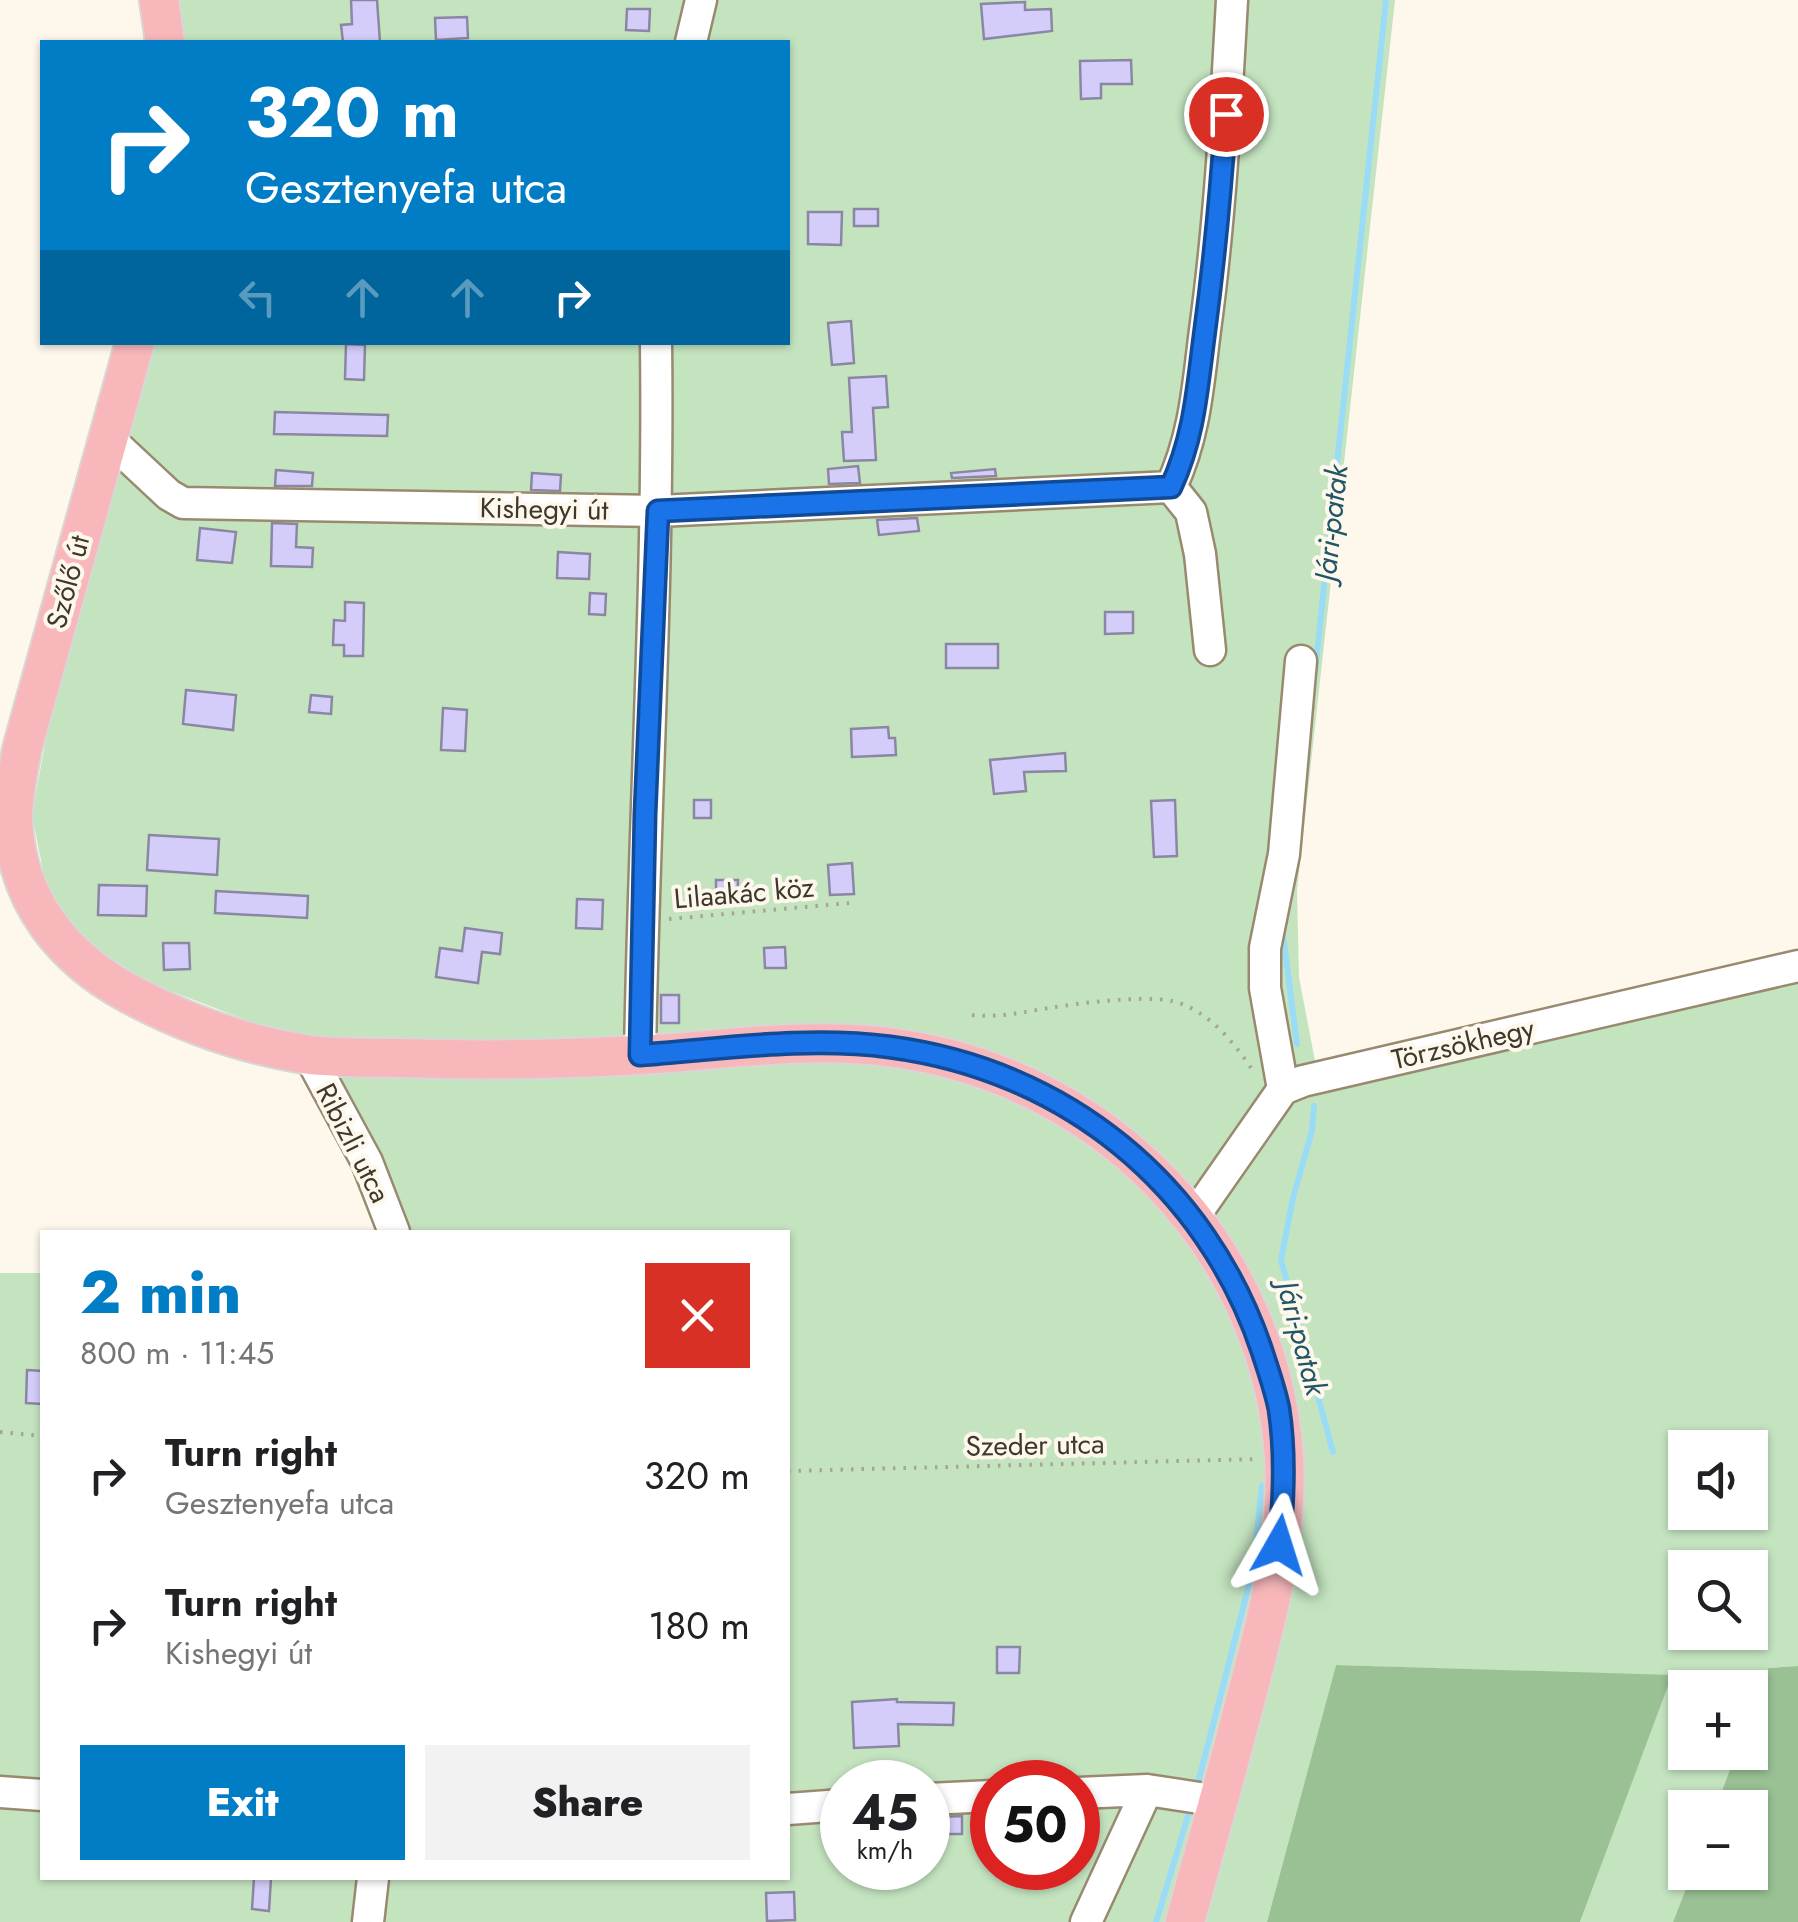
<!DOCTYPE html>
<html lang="en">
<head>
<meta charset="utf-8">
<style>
  body { margin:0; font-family:Jost,sans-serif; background:#f2f2f2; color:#202124; height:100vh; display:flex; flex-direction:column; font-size:38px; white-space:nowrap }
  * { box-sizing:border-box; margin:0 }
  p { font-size:32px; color:#757577 }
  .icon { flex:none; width:55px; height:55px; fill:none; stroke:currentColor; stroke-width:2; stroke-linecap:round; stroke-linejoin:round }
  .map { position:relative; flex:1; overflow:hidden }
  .drawer { position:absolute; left:40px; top:1230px; width:750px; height:650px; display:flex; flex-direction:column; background:#fff; border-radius:0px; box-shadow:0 2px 8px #0004 }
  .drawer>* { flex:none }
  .hud { position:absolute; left:40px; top:40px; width:750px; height:305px; border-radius:0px; box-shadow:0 2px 8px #0004; background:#007dc5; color:#fff; overflow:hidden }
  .buttons { position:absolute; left:1668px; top:1430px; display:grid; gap:20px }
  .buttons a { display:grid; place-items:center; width:100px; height:100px; border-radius:0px; background:#fff; box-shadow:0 2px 8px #0004; font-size:50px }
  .speed { position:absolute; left:820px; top:1760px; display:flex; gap:20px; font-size:50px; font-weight:700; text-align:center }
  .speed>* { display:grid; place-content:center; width:130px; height:130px; border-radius:50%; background:#fff; box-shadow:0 2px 8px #0004; line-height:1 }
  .speed small { font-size:25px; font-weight:400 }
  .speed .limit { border:15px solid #d22; background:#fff; color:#111 }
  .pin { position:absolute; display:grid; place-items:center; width:85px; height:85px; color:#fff; margin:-42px; border:5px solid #fff; border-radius:50%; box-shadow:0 2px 10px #0007 }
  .me { position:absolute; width:110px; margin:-55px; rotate:6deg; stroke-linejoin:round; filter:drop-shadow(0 0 8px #0008) }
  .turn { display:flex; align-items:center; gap:35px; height:210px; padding:0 40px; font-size:45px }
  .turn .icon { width:130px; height:130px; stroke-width:2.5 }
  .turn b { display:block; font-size:70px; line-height:85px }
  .lanes { display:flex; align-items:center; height:95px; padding:0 40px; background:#0003; justify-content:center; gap:50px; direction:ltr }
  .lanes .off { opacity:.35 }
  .round { display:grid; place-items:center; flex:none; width:105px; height:105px; border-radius:0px; background:#f2f2f2 }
  .headline { display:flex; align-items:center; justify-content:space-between; height:170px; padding:0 40px }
  h1 { font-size:60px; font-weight:800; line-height:75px; color:#007dc5 }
  .cta { display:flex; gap:20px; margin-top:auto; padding:20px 40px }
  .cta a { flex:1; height:115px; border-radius:0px; background:#007dc5; color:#fff; font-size:40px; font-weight:800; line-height:115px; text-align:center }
  .cta a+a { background:#f2f2f2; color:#202124 }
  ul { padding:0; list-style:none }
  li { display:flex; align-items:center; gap:30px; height:150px; padding:0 40px }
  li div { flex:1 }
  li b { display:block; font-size:38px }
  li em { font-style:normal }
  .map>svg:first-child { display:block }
  .green { fill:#c4e4c0; fill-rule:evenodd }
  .forest { fill:#99c194 }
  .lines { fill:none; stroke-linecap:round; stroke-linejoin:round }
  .stream { stroke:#9adcf6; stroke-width:6 }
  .building { fill:#d4cdf9; stroke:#8b87a3; stroke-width:2.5 }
  .minor-casing { stroke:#998a6f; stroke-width:35 }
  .major-casing { stroke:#d8d7d5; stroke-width:42 }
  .path { stroke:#a9a297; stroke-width:4; stroke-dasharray:2.5 8; stroke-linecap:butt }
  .minor { stroke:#fff; stroke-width:30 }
  .major { stroke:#f8b8bb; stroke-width:38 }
  .route-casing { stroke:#114b97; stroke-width:25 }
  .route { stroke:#1a73e8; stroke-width:18 }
  .labels { text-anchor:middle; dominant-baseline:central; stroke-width:8; stroke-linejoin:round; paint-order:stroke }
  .street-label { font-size:28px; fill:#3e372c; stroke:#fef7eb }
  .water-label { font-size:30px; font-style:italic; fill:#215669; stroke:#fef7eb }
</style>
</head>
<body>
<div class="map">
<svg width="1798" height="1922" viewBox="0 0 1798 1922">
  <rect width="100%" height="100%" fill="#fef7eb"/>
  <path class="green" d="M139,0H1395L1297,890L1299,977L1315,1061L1798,952V1666L1768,1668L1750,1716V1688H1685V1752L1736,1753L1716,1807L1685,1808V1872L1692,1873L1673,1922H1580L1671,1676L1336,1665L1267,1922H0V1273H42V1878H788V1232H377L296,1039L147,982L84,940L50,906L32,815L118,343L788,342V42H151ZM1685,1448H1750V1512H1685ZM1685,1568H1750V1632H1685ZM842,1782H928V1868H842ZM992,1782H1078V1868H992Z"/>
  <path class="forest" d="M1336,1665L1672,1675L1580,1922H1267Z
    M1798,1666V1922H1673L1692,1873L1750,1872V1808L1716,1807L1736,1753L1750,1752V1716L1768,1668Z"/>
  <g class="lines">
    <path class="stream" d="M1315,672L1386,0
      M1282,927L1297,1044
      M1314,1106L1312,1131L1293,1198L1281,1260L1333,1452
      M1198,1783L1253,1569L1262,1486
      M1156,1922L1190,1809"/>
  </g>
  <path class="building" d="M351,0H377L380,42H343L341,25L352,24Z
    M1025,2V10L1051,9L1052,31L984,39L981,4Z
    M627,9H650L649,31L626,30Z
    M467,17L468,38L436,40L435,18Z
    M1131,60L1132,84H1101V98L1081,99L1080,61Z
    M854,209H878V226H854Z
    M808,212H842L841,245L808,244Z
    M851,321L854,363L832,365L828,323Z
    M346,344L365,345L364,380L345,379Z
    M886,376L888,407L873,408L876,460L844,461L842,432H852L849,378Z
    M275,412L388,415L387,436L274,434Z
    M858,466L860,483L829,484L828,469Z
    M995,469L996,476L952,478L951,473Z
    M276,470L313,473L312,486H275Z
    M532,473L561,475L560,491L531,490Z
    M917,518L919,531L879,535L877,520Z
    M272,523L297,524L296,547L313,548L312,567L271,566Z
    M200,528L236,532L232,563L197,560Z
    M558,552L590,554L589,579L557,578Z
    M590,593L606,594L605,615L589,614Z
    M345,602L364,603L363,656H344V645H333L334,620L345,621Z
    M1105,612H1133V633L1105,634Z
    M946,644H998V668H946Z
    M186,690L236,695L233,730L183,724Z
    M311,695L332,697L331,714L309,712Z
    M443,708L467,710L465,751L441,750Z
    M888,727L889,738H895L896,755L852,757L851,729Z
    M1065,753L1066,771L1024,772L1026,791L994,794L990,760Z
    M694,800H711V818H694Z
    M1175,800L1177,856L1154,857L1151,801Z
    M149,835L219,839L217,875L147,870Z
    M852,863L854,894L830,895L828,865Z
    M716,880H738L737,904H716Z
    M99,885L147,886L146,916L98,915Z
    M216,891L308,896L307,918L215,913Z
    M577,899L603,900L602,929L576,928Z
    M465,928L502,933L500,954L482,952L478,983L436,977L440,948L462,951Z
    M163,943H189L190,969L164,970Z
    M785,947L786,968H765L764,948Z
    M661,995H679V1023H661Z
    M27,1370L42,1371V1404L26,1403Z
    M997,1647H1020L1019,1673H997Z
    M897,1699V1702L954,1703L953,1725L898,1724L899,1746L854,1748L852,1702Z
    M962,1816V1834H943L942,1817Z
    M254,1878H271L269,1911L252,1909Z
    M794,1892L795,1920L767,1921L766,1893Z"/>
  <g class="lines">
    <g class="minor-casing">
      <path id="minor" d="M691,42L701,0
        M108,438L169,495L183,503L658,511L1171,487
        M1171,487C1195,435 1198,386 1205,330C1220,220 1226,110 1232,0
        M1171,487L1191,512L1200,554L1210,650
        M309,1055L367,1162L394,1232
        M640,1055C644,817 659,580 656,342
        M1283,1089L1265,988V948L1284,854L1301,661
        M1193,1218L1283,1089L1303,1081L1798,966
        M0,1792L42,1795
        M1078,1793L1147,1790L1219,1801
        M928,1799L992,1796
        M788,1809L842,1805
        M368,1922L373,1878
        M1086,1922L1147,1790"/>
    </g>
    <g class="major-casing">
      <path id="major" d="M159,0L165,42
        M135,342L22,749C18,773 12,799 13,824C18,902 63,958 130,994C184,1023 243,1044 304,1054C335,1059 369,1057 401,1058C491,1061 582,1059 672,1053C744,1047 816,1038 888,1047C1100,1073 1269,1242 1284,1457C1289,1543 1264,1630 1242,1713C1224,1783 1204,1852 1185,1922"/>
    </g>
    <path class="path" d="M669,919L849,903
      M972,1015C998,1018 1023,1012 1049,1008C1080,1003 1143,995 1172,1001C1207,1009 1235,1043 1253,1071
      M0,1432L42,1436
      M788,1471L1258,1459"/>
    <use href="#minor" class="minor"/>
    <use href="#major" class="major"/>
  </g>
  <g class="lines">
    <g class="route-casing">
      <path id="route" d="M1226,114C1221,189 1214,263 1204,337C1197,391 1194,437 1171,487L658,511L645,814L640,1055C722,1049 807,1036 890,1047C1065,1070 1206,1184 1262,1351C1268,1370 1275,1389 1279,1409C1286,1455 1284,1499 1279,1545"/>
    </g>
    <use href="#route" class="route"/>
  </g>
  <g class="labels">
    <g class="street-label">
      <text transform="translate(544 509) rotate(1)">Kishegyi út</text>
      <text transform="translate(68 582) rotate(-75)">Szőlő út</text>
      <text transform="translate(744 893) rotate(-5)">Lilaakác köz</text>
      <text transform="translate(1463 1044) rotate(-13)">Törzsökhegy</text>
      <text transform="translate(353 1143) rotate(63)">Ribizli utca</text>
      <text transform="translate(1035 1445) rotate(-1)">Szeder utca</text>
    </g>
    <g class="water-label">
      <text transform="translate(1331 523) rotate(-84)">Jári-patak</text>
      <text transform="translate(1302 1338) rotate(75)">Jári-patak</text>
    </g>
  </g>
</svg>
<div class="buttons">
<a><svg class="icon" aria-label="sound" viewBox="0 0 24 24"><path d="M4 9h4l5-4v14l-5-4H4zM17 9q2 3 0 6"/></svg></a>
<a><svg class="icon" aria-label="search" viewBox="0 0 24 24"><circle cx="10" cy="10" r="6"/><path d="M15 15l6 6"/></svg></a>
<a>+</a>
<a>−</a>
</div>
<div class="speed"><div>45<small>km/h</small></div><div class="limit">50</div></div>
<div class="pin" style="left:1226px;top:114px;background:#d93025"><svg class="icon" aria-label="arrive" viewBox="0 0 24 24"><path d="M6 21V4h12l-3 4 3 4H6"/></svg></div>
<svg class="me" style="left:1279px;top:1545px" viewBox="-20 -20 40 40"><path d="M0-17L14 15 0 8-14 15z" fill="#1a73e8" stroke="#fff" stroke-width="4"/></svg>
<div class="hud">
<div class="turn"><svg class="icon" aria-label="right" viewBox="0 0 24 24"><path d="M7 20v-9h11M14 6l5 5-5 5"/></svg><div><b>320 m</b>Gesztenyefa utca</div></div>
<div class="lanes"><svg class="icon off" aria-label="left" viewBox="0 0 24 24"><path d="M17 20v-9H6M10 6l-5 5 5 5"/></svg><svg class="icon off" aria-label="ahead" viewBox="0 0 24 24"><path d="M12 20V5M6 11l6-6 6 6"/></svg><svg class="icon off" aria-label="ahead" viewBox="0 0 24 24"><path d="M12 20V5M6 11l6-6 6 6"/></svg><svg class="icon" aria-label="right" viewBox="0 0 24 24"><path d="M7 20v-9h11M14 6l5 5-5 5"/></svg></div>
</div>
<section class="drawer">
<div class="headline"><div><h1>2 min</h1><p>800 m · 11:45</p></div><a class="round" style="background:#d93025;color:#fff"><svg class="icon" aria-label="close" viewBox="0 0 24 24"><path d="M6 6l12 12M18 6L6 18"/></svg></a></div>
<ul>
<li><svg class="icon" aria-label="right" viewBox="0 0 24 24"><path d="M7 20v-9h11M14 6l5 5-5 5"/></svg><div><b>Turn right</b><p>Gesztenyefa utca</p></div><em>320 m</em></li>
<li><svg class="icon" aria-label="right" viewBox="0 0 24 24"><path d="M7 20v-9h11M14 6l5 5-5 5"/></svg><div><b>Turn right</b><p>Kishegyi út</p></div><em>180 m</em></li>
</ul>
<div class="cta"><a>Exit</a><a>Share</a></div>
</section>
</div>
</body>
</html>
